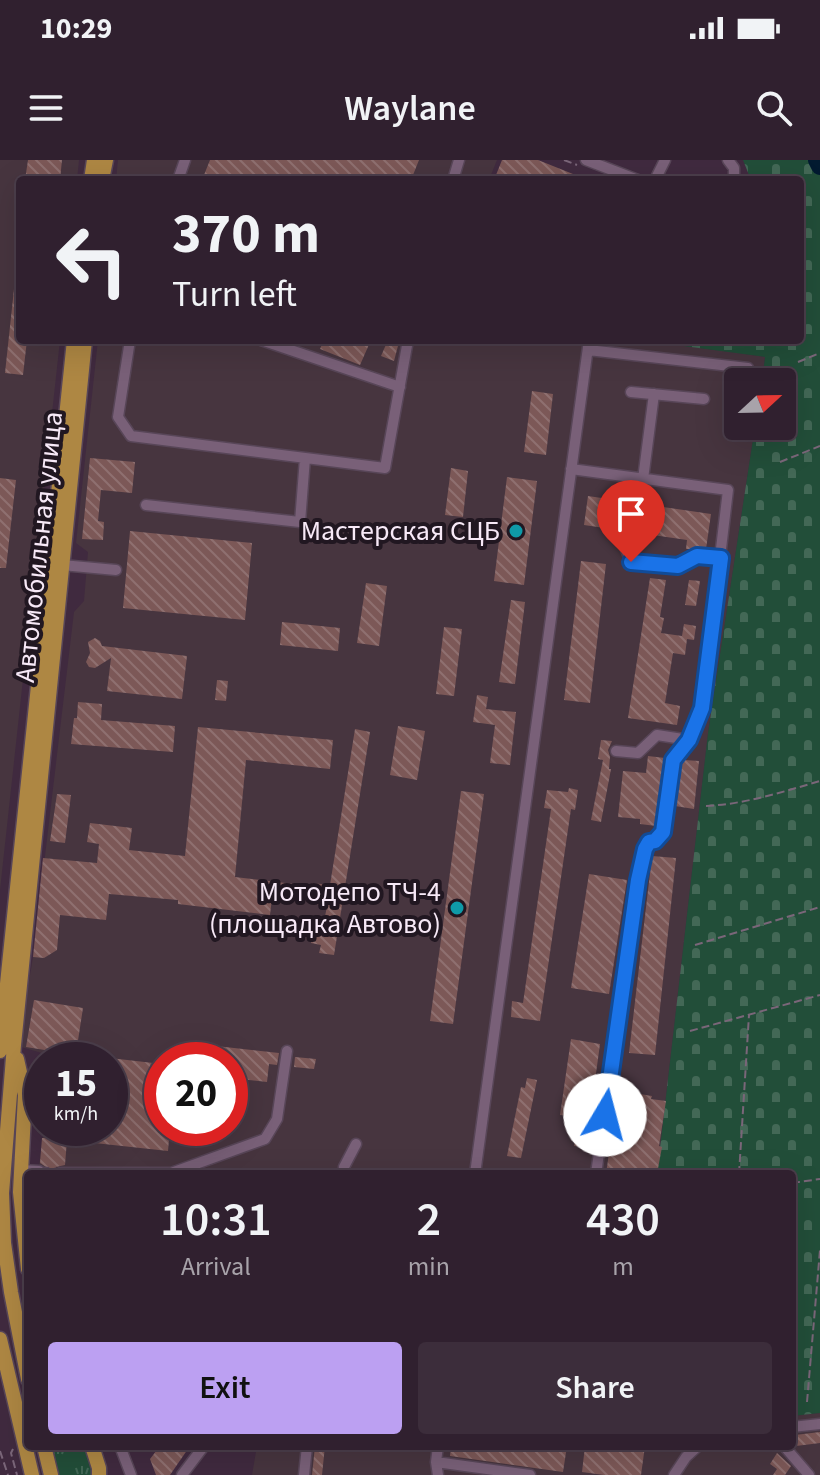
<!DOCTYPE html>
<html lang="en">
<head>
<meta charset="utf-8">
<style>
  body { margin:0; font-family:"Source Sans 3",sans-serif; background:#3c2d3b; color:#f1f3f6; height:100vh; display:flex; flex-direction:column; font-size:30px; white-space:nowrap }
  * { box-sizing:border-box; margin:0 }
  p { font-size:26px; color:#a8a3aa }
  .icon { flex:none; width:44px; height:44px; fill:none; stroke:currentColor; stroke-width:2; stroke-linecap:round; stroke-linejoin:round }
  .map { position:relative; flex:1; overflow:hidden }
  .side { position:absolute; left:24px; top:1010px; width:772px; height:280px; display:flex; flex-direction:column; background:#30202f; border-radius:8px; box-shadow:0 8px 32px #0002,0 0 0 2px #4b3e4b }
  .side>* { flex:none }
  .guide { position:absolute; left:16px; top:16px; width:788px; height:168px; border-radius:8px; box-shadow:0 8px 32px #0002,0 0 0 2px #4b3e4b; background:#30202f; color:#f1f3f6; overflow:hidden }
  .needle { width:52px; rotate:68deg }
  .controls { position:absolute; left:724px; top:208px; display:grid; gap:16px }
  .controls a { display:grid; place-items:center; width:72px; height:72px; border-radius:8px; background:#30202f; box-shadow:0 8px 32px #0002,0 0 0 2px #4b3e4b; font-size:40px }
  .speed { position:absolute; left:24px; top:882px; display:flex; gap:16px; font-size:40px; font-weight:700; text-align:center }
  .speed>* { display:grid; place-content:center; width:104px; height:104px; border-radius:50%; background:#30202f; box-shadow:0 8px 32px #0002,0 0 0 2px #4b3e4b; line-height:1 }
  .speed small { font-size:20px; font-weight:400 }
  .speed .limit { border:12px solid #d22; background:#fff; color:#111 }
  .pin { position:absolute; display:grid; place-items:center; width:68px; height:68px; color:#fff; margin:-82px -34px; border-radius:50% 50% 50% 0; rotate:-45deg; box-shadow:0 0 8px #0007 }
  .pin .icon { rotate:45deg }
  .me { position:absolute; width:88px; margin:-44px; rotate:8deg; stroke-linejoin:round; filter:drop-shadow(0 0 6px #0008) }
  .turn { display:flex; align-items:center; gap:28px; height:168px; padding:0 24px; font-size:36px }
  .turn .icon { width:104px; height:104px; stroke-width:2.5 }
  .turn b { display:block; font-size:56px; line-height:68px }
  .eta { display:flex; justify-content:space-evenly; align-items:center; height:136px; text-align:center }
  .eta b { font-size:48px; font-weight:600; line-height:56px }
  .primary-button { display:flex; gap:16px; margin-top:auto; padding:16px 24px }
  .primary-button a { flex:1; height:92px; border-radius:8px; background:#bca0f2; color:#111; font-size:32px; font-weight:600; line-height:92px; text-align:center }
  .primary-button a+a { background:#3c2d3b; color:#f1f3f6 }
  .status { display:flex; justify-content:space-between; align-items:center; height:56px; padding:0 40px; background:#30202f; direction:ltr }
  .status svg { height:22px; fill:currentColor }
  header { display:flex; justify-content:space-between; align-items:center; height:104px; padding:0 24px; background:#30202f; font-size:36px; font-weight:600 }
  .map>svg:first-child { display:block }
  .industrial { fill:#47353f; fill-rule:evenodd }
  .grass { fill:url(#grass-tufts) }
  .cemetery { fill:url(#cemetery-stones) }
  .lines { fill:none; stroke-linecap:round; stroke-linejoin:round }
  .river { stroke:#021a30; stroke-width:18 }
  .building { fill:url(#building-back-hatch) }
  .minor-tunnel { stroke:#5b475b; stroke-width:10; stroke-dasharray:10 5; stroke-linecap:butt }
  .minor-casing { stroke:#584658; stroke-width:13 }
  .major-casing { stroke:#584658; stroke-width:17 }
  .path { stroke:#7a6679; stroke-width:2; stroke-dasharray:8 4; stroke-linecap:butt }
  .minor { stroke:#796078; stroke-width:10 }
  .major { stroke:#ae8743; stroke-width:14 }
  .route-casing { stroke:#114b97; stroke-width:20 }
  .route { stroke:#1a73e8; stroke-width:14 }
  .culture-dot { fill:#0f9aa8; stroke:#211721; stroke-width:3 }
  .labels { text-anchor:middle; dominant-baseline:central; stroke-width:8; stroke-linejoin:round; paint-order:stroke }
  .poi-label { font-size:28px; fill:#f7e9f7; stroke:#211721; text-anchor:end }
  .street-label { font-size:28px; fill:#f7e9f7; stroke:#211721 }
</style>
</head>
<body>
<div class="status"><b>10:29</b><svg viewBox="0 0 49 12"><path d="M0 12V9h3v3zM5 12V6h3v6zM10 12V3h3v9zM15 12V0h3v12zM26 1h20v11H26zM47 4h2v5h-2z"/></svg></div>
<header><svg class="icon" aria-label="menu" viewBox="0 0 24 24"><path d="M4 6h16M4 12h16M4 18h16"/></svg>Waylane<svg class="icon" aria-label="search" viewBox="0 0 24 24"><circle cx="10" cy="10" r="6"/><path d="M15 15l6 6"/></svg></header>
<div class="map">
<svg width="820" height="1315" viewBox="0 0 820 1315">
  <defs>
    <pattern id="grass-tufts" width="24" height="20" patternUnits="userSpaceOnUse" patternTransform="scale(2)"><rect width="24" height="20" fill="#224e39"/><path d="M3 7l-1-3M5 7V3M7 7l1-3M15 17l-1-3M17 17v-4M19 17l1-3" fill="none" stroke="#436856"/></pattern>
    <pattern id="cemetery-stones" width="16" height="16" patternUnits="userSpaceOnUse" patternTransform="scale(2)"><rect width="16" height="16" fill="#224e39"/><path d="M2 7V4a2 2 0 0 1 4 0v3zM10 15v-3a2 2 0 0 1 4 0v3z" fill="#436856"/></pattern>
    <pattern id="building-back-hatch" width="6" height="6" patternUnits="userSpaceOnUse" patternTransform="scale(2)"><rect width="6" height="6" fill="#7c5857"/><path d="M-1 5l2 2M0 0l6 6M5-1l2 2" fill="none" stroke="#8f7070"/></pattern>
  </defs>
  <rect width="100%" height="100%" fill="#402a3f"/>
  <path class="industrial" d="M0,0H79L77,20H20V180H60L0,730Z
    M118,0H497L489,20H116Z
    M98,180H643L765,197L762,222H738V266H755L708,573L657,1014H38L44,968H110V900H52V896L18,886L33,797L74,452L84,441L88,392L76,383ZM162,900H230V968H162Z
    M820,1253V1315H252L257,1286H792V1256Z"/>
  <path class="grass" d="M52,1286H90L95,1315H59Z"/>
  <path class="cemetery" d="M743,0H820V1253L792,1256V1014H657L708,573L755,266H782V222H762L765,197L676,185L674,180H800V20H751Z"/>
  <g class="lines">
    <path class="river" d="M817,0L820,6"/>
  </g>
  <path class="building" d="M28,0H62L60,20H25Z
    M210,0H419L411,20H202Z
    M502,0H538L588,20H494Z
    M14,129H20V180H27L23,215L5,213Z
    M324,180H371L360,205L320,189Z
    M388,180L399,182L394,201L381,196Z
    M532,231L553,234L546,295L524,292Z
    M90,298L135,302L132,333L101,330L98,361L104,362L103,380L82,379Z
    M451,308L468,311L463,357L445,355Z
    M507,317L537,321L524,425L494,421Z
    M0,318L16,320L6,408H0Z
    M588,336L711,354L706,389H686L687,380L584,365Z
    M130,371L252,383L245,460L123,448Z
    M581,401L606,404L590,543L564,540Z
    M650,418L666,420L660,457L664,458L661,473L682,476L684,464L696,466L694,480L687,479L685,495L673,493L665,543L680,546L677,565L628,558Z
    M689,420L700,421L696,446L685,445Z
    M366,423L387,426L379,486L357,483Z
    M511,440L525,442L515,524L499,522Z
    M282,462L340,468L338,491L280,485Z
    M444,467L462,469L454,536L436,534Z
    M95,478L100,481L102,486L187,496L182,539L107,531L111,498L95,508L89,507L86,502L90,493L88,482Z
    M217,520L228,521L226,541L215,540Z
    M477,535L488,537L486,549L516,552L510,605L490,603L495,565L473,562Z
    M78,542L102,544L101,560L175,566L173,592L71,584L74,558H77Z
    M398,566L425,571L417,620L390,615Z
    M198,567L333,580L330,609L246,600L235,717L311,726L312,723L330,725L355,569L370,572L334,795L319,793L321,785L311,783L314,766L323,767L327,746L309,743L310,735L292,733L291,741L272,738L270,755L178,744V740L109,734L106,760L60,755L57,790L44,798L33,797L43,698L97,703L99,684L87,682L90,663L132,668L129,690L185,696Z
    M601,580L612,581L608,590L610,597L609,609H611L601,662L591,660L603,600L598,599Z
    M648,596L665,598L656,666L640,664V659L618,657L623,611L646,613Z
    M684,600L699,601L694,649L675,646L681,603Z
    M569,628L578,630L575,650L571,649L540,861L511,857L512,841L523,843L551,649L544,648L547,630L568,632Z
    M461,631L484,634L453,864L430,861Z
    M57,634L71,635L65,683L50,681Z
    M652,696L676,698L655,895L629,893Z
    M589,714L627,720L609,834L571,828Z
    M34,840L83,848L75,900H56L57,892L26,887Z
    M571,879L600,884L586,987L574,986L578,957L560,955Z
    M199,884L279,893L277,905L269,904L267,922L230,918V900H197Z
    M295,897L316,899L314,909L294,907Z
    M110,898L162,904V968H170L168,991L67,980L65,1005L56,1007L53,1014H46V1007L40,1003L42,978H47L48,968H110Z
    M527,918L537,920L521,998L507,996L521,927L525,928Z
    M618,929L640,932V934L652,936L651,939L666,941L659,986L662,987L657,1014H606Z
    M820,1272V1283L796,1286L795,1275Z
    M160,1286H190L170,1315H156L150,1299Z
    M315,1286H325L322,1315H312Z
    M451,1286H567L563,1312L450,1296Z
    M585,1286H645L641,1315H604L582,1312Z
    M777,1293L791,1306L785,1315H773L777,1309L770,1304Z"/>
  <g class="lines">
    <path class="minor-tunnel" d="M39,1011L61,1013"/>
    <g class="minor-casing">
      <path id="minor" d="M586,0L638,20
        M728,0L734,8V20
        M178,20L185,0
        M453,20L459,0
        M655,20L665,0
        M130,180L118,257L131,276L385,308L408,180
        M261,180L400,227
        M588,190L748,208
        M631,232L704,239
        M571,309L728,330L702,548L689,580L657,575L638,593L616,591
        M643,319L654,234
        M146,345L300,362L305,298
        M625,387L631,402L678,406L697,396L721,398
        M62,405L116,410
        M21,1010L39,1011
        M61,1013H171L265,979L277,959L287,891
        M344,1014V1007L356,984
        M475,1014L589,180
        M596,1014L638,720L645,689L649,682L655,681L663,672L673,600L689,580
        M792,1267L820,1264
        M120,1286L131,1315
        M784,1286L809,1315
        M436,1302L530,1315
        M182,1315L204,1286
        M304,1315L307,1286
        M438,1315L436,1302L438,1286
        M674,1315L686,1297L698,1286"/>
    </g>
    <g class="major-casing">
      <path id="major" d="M91,20L94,0
        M102,20L106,0
        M0,891L74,180
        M17,899L25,935L20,1032L28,1109
        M0,1179L32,1315
        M28,1219L11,1132L4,1083L2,1033L14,885L85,180
        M44,1286L51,1315
        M92,1286L99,1308V1315"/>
    </g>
    <path class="path" d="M564,0L577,5
      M798,202L820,193
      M780,302L820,286
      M706,646C746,644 782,632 820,621
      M695,785L820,747
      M690,871L820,835
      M739,1014L749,855
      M792,1023L820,1019
      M807,1242L820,1090
      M13,1289L11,1293L17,1315
      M0,1291L8,1315"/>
    <use href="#minor" class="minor"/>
    <use href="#major" class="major"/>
  </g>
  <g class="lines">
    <g class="route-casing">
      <path id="route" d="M605,955L638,720L645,689L649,682L655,681L663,672L673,600L689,580L702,548L721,398L697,396L678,406L631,402"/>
    </g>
    <use href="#route" class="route"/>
  </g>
  <g class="culture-dot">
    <circle cx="516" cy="371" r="8"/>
    <circle cx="457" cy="748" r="8"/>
  </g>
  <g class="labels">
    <g class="poi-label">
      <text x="500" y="371">Мастерская СЦБ</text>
      <text x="441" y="732">Мотодепо ТЧ-4<tspan x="441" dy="32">(площадка Автово)</tspan></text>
    </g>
    <g class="street-label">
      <text transform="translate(39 387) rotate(-84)">Автомобильная улица</text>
    </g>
  </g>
</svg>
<div class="controls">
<a><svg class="needle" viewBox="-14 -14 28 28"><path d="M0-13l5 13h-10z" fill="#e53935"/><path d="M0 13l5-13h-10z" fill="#a8a3aa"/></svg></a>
</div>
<div class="speed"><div>15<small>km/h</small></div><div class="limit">20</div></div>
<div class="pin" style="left:631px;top:402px;background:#d93025"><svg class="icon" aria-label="arrive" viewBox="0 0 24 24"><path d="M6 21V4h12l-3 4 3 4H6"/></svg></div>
<svg class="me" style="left:605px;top:955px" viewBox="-20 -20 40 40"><circle r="19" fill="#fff"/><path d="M0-13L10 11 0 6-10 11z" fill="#1a73e8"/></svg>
<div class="guide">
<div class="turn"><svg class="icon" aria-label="left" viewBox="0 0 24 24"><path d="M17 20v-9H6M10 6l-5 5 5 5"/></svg><div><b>370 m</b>Turn left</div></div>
</div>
<section class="side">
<div class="eta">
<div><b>10:31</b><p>Arrival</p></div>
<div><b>2</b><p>min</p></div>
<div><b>430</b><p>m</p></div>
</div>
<div class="primary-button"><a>Exit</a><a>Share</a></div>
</section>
</div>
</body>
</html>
